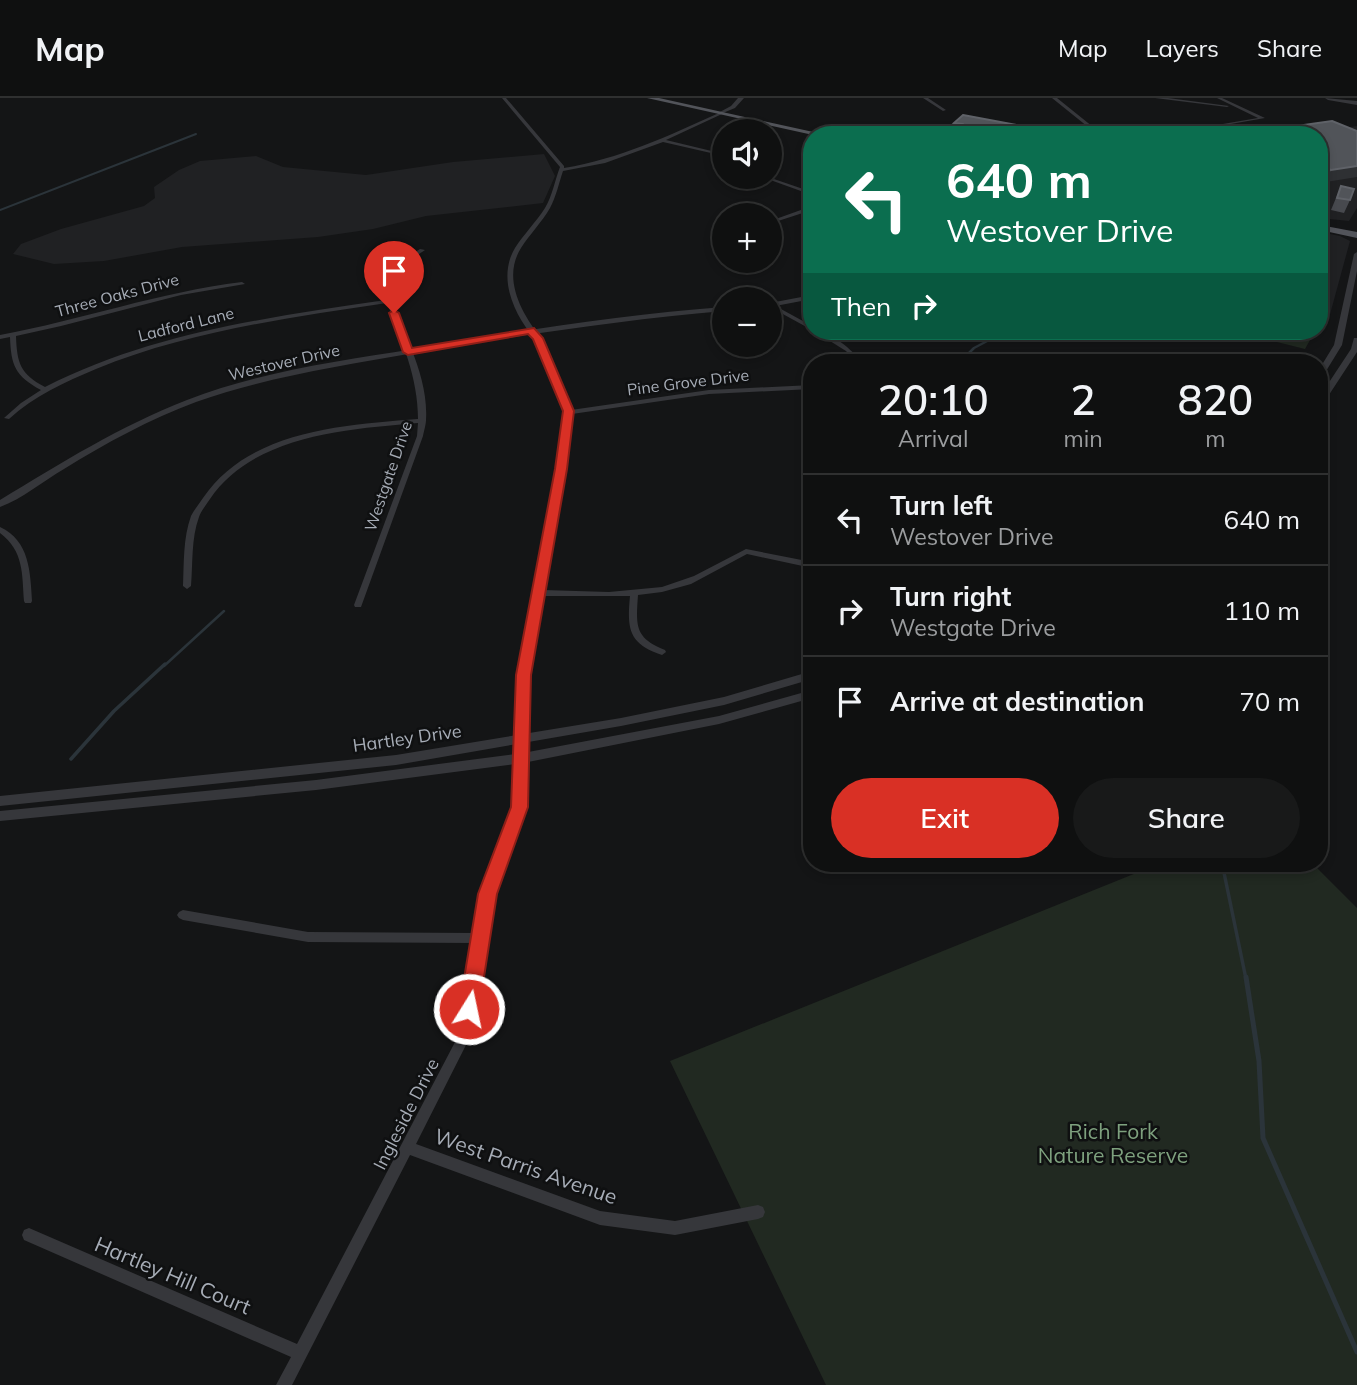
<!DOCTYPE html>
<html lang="en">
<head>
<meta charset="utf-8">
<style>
  body { margin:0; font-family:Mulish,sans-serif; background:#181919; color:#f1f3f6; height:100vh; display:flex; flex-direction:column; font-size:26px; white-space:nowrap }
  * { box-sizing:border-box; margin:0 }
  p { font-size:23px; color:#9b9d9f }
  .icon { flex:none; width:38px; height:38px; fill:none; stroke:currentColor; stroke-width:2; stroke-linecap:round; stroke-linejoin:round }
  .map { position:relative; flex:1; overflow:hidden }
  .sheet { position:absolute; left:803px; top:256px; width:525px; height:518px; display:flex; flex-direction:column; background:#0f1010; border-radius:28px; box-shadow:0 4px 10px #0003,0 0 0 2px #2f3030 }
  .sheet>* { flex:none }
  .banner { position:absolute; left:803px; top:28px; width:525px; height:214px; border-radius:28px; box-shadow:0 4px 10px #0003,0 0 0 2px #2f3030; background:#0b6e4f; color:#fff; overflow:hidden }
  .tools { position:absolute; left:712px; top:21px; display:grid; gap:14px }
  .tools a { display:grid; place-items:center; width:70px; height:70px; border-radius:50%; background:#0f1010; box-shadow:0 4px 10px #0003,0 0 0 2px #2f3030; font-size:35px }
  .pin { position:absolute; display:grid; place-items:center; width:60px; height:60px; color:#fff; margin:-72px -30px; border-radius:50% 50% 50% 0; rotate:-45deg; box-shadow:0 0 7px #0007 }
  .pin .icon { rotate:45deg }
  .me { position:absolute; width:77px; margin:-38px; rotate:10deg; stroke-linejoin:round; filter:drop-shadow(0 0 5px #0008) }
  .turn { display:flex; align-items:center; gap:24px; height:147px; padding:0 28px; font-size:32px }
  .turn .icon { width:91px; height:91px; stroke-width:2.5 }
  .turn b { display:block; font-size:49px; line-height:60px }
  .then { display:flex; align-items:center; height:66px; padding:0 28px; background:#0003; gap:14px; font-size:26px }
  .eta { display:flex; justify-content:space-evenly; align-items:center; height:119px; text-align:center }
  .eta b { font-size:42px; font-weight:600; line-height:49px }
  .action { display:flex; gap:14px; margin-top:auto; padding:14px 28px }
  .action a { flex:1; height:80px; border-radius:42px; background:#d93025; color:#fff; font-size:28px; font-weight:600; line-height:80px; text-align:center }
  .action a+a { background:#181919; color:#f1f3f6 }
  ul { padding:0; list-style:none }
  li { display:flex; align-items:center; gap:21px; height:91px; padding:0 28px; border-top:2px solid #2f3030 }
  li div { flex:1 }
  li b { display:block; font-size:26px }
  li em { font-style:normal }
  header { display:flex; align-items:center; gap:42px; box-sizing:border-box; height:98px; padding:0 35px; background:#0f1010; border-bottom:2px solid #2f3030 }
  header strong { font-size:33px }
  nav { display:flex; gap:38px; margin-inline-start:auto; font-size:24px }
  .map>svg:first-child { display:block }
  .built { fill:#202123 }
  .green { fill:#212921 }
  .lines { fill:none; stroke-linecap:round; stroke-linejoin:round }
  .stream-far3 { stroke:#2b343a; stroke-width:2 }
  .stream-far2 { stroke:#2b343a; stroke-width:2.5 }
  .stream-far1 { stroke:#2b343a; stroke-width:3.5 }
  .stream { stroke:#2b343a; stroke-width:5 }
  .minor { fill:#36373b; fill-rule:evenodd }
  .tertiary { fill:#36373b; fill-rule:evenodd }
  .primary { fill:#52545a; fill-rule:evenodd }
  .wall { fill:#47494e }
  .shaded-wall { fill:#2e3033 }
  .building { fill:#515459; stroke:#5f6268; stroke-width:2 }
  .route { fill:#d93025; stroke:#8d1f18; stroke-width:2 }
  .labels { text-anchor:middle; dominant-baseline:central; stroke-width:5; stroke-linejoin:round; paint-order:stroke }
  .far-street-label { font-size:16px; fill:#a6acb6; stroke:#0f1011 }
  .street-label { font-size:18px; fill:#a6acb6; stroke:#0f1011 }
  .near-park-label { font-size:21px; fill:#7ea17e; stroke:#0f1011 }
  .near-street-label { font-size:21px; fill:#a6acb6; stroke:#0f1011 }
</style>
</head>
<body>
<header>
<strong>Map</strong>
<nav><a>Map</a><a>Layers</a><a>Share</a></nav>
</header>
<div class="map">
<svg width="1357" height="1287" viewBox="0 0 1357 1287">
  <rect width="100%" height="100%" fill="#141516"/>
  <path class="built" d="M1357,28V110L1349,123L1320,120V37H1295Z
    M544,56L555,78L543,105L426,118L373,131L318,139L182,149L104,163L54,166L13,156L21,146L61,131L144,108L155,100L154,89L179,72L200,63L256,58L283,69L366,77L453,64Z
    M1320,134L1340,138L1350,143L1329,220L1320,218Z"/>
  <path class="green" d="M1232,233H1315L1305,251Z
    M1161,765H1312L1357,810V1287H826L670,963Z"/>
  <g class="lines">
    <path class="stream-far3" d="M0,112L196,36"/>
    <path class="stream-far2" d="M960,264L974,250L1006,233
      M164,568L224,513"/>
    <path class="stream-far1" d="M71,661L114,613L165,566
      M1222,765L1246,881"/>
    <path class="stream" d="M1246,879L1259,963L1263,1040L1357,1254"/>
    <path class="minor" d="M502,0H506L564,68V70C619,61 668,38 719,15L722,16L666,42L724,56V58L663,44L605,65L563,73C559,85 556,99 550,110C542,124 530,136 521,150C502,180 521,215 541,240L571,312L709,292L812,287V291L709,296L572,316L565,371L543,492L609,494L662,489L694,478L746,451L812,464V470L747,456L691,486L662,494L638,497C636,527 634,540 665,552L666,554L662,557C628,546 627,530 630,498H542L529,577L525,709L493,796L485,840L480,893L466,947L416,1046L600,1113L675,1123L758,1107L763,1109L765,1114L763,1119L758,1121L675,1137L600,1127L410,1057L292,1287H276L291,1259L24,1142L22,1137L24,1132L29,1130L297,1246L454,946L468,893L473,845L308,844L183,822L179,820L177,817L179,814L183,812L308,834L474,835L483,796L515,709L519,577L557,371L566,314L535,241C514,217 497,180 515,150C524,136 536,124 545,110C552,99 555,82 560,69Z
      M923,0H928L946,12L943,13Z
      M1052,0H1057L1103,37H1098Z
      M1155,0H1168L1229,8L1227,9Z
      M1217,0H1222L1265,20L1168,37L1170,35L1258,20Z
      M762,79H768L812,94V97Z
      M812,108V112L778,123L773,122Z
      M420,151L425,152L398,170L388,186C399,231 429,274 426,322C426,326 424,333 423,338L361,509H355L354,507L417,338L418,325C348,331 253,337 210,401C206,407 201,413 199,419C191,441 193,465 191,488L187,491L183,488C184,465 183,440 191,418C194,412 199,406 203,400C249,332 344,327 418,321C418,280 402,243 387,205C288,220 189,233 96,271C65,284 34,298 9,321L4,320L21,305L41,292C15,278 11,267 10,239L0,241V237C81,222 160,194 242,184L245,186L181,197L61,228L16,238C17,265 20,276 45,289C151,235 269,219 386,202L382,186L394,168Z
      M770,205L812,228V232L770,209Z
      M814,233C830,232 852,252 862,264H856L846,253Z
      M0,429C30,443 30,474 32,503L31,505H25L24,503C22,476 24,453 0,435Z
      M812,497C812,504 813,514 805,517L802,516L801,514L809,498Z"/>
    <path class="tertiary" d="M738,0H744L735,10L718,17V15L731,8Z
      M1325,0L1357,3V7L1328,2Z
      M1357,154V173L1342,247L1323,278H1320V270L1334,247L1354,156Z
      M812,197V201L770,209V205Z
      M724,209V213C620,222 517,238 414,255C340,268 267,279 196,304C150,321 106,345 64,371C43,383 22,401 0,409V402C61,365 120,328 187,302C259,274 338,263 414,251C517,233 620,217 724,209Z
      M1354,240H1357V254L1323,306H1320V298L1351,251Z
      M812,573V581L724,607L621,628L396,667L0,708V698L396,657L621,620L724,599Z
      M812,592V600L719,626L523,665L316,692L0,723V713L316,682L523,655L719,618Z"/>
    <path class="primary" d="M647,0H659L827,37H813Z
      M1320,127L1357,134V140L1320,132Z"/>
  </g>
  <path class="wall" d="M954,25L1032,36L950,37L956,31H953Z
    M1357,33L1326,84L1320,81V37H1254L1255,34Z
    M1341,88L1350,102L1344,115L1331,112Z"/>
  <path class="shaded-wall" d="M1056,29L1054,37H1048Z
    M1357,68V79L1326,84L1331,72Z"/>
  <path class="building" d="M963,17L1033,30L1027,37H950L962,26L954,25Z
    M1332,23L1357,33V68L1331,72L1320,67V37H1260L1255,34Z
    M1043,27L1056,29L1048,37L1033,36Z
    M1341,88L1354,91L1350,102L1337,100Z"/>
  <path class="route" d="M394,212L399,215L412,250L534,230L543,240L574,313L567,371L531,577L528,709L497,796L479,911L476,917L469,920L462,917L459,911L478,796L511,709L516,577L555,371L563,313L533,241L528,236L408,257L403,254L389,215Z"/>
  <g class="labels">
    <g class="far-street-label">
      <text transform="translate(117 197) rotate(-15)">Three Oaks Drive</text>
      <text transform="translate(186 226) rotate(-14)">Ladford Lane</text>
      <text transform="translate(284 264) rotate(-13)">Westover Drive</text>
      <text transform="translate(688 284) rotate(-7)">Pine Grove Drive</text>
      <text transform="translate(388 378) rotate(-71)">Westgate Drive</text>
    </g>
    <g class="street-label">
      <text transform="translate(407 640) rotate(-8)">Hartley Drive</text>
      <text transform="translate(406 1016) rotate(-63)">Ingleside Drive</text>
    </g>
    <g class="near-park-label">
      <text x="1113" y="1033">Rich Fork<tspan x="1113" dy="24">Nature Reserve</tspan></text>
    </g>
    <g class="near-street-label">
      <text transform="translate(526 1068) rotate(19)">West Parris Avenue</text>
      <text transform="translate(173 1177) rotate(23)">Hartley Hill Court</text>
    </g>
  </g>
</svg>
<div class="tools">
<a><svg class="icon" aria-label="sound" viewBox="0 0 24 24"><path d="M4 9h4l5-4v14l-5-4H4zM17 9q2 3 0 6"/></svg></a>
<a>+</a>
<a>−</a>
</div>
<div class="pin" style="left:394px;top:215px;background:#d93025"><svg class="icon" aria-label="arrive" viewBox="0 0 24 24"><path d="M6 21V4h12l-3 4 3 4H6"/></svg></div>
<svg class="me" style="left:469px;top:911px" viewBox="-20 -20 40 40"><circle r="17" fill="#d93025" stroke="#fff" stroke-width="3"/><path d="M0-11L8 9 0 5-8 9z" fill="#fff"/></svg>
<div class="banner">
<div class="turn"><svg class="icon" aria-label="left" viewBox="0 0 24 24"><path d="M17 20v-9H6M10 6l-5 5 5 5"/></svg><div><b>640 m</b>Westover Drive</div></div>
<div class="then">Then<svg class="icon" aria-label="right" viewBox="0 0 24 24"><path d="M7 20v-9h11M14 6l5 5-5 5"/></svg></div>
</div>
<section class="sheet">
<div class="eta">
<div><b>20:10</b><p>Arrival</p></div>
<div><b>2</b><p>min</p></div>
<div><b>820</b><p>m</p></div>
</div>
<ul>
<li><svg class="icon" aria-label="left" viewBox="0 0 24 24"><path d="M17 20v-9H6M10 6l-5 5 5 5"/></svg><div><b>Turn left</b><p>Westover Drive</p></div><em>640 m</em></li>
<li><svg class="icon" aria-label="right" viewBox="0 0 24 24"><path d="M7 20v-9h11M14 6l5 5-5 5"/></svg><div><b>Turn right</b><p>Westgate Drive</p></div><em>110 m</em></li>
<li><svg class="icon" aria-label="arrive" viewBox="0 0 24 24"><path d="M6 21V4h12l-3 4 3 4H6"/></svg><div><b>Arrive at destination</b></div><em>70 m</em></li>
</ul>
<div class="action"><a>Exit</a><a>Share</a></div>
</section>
</div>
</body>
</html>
